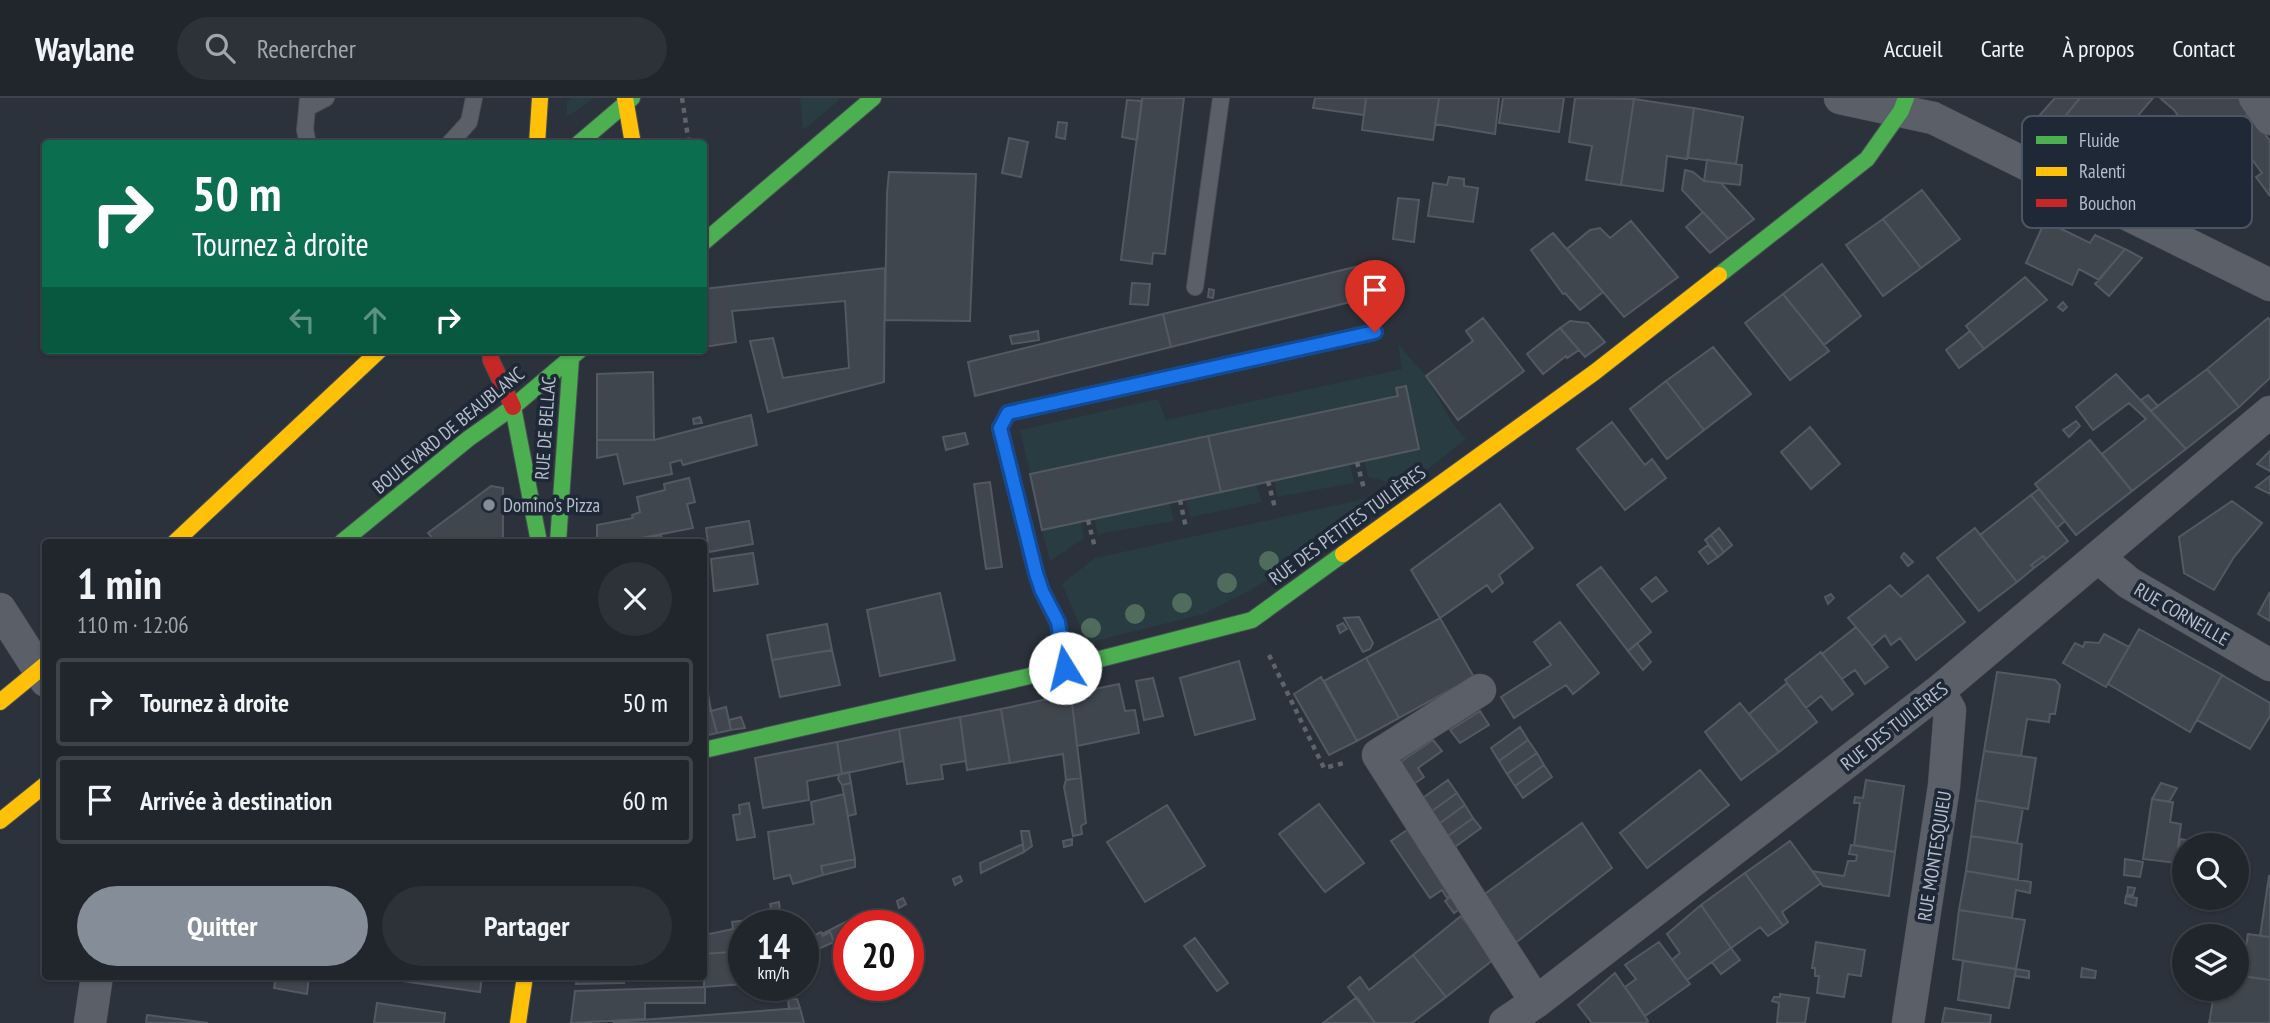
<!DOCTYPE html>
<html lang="fr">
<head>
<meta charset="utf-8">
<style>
  body { margin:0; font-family:"PT Sans Narrow",sans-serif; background:#2d3238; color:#f1f3f6; height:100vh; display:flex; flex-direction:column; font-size:26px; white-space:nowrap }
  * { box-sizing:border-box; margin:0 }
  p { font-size:23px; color:#a2a5a9 }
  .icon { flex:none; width:38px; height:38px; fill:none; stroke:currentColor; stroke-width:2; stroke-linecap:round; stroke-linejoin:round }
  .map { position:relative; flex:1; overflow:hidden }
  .details { position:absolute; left:42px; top:441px; width:665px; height:441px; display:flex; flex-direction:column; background:#20262c; border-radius:7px; box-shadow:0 2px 5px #0004,0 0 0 2px #3d4348 }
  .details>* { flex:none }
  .guide { position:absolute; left:42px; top:42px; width:665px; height:214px; border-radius:7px; box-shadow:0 2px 5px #0004,0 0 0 2px #3d4348; background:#0b6e4f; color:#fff; overflow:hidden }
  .fabs { position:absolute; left:2172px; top:735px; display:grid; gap:14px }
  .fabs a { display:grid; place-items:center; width:77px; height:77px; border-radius:50%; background:#20262c; box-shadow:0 2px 5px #0004,0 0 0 2px #3d4348; font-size:35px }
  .speed { position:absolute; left:728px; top:812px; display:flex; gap:14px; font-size:35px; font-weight:700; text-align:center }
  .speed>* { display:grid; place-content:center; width:91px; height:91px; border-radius:50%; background:#20262c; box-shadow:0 2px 5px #0004,0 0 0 2px #3d4348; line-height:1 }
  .speed small { font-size:18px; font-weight:400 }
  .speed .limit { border:10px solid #d22; background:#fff; color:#111 }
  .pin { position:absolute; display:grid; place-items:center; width:60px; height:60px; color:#fff; margin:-72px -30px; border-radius:50% 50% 50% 0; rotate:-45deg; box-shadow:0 0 7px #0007 }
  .pin .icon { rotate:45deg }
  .me { position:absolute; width:77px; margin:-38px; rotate:351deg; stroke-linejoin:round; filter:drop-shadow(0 0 5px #0008) }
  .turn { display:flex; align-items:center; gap:24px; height:147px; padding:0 35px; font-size:32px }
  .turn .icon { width:91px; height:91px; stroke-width:2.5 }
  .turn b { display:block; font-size:49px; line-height:60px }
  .lanes { display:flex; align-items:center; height:66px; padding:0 35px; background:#0003; justify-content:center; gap:35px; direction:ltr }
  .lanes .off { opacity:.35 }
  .round { display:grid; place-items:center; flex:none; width:74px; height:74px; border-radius:37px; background:#2d3238 }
  .overview { display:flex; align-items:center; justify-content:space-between; height:119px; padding:0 35px }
  h1 { font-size:42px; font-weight:700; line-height:52px }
  .cta { display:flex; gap:14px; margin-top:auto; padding:14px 35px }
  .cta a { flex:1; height:80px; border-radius:42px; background:#858d99; color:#fff; font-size:28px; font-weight:700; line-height:80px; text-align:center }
  .cta a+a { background:#2d3238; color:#f1f3f6 }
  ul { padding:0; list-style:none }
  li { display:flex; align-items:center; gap:21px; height:88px; margin:0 14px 10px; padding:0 21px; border:4px solid #3d4348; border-radius:7px }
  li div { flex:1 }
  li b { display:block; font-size:26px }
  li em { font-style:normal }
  header { display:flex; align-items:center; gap:42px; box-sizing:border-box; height:98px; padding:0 35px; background:#20262c; border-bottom:2px solid #3d4348 }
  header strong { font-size:33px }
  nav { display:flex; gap:38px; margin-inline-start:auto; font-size:24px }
  .search { width:490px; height:63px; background:#2d3238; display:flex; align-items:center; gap:18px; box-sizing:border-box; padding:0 24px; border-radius:38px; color:#a2a5a9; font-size:26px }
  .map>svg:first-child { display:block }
  .green { fill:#283c41 }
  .building { fill:#40464e; stroke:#535962; stroke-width:2 }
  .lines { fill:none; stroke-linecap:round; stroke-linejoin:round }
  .lane-casing { stroke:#494e57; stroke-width:18 }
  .street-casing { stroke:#494e57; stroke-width:33 }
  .fast-casing { stroke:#494e57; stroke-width:18 }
  .slow-casing { stroke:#494e57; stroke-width:18 }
  .jam-casing { stroke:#494e57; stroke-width:18 }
  .path { stroke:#5e646a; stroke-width:4.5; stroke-dasharray:5 5; stroke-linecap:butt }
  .lane { stroke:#5b6068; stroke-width:16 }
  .street { stroke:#5b6068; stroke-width:32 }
  .fast { stroke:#4caf50; stroke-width:16 }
  .slow { stroke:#ffc107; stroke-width:16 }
  .jam { stroke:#c62828; stroke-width:16 }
  .tree { fill:#4f6c5c }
  .route-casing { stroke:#114b97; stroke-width:18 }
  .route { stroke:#1a73e8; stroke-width:12 }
  .poi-dot { fill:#858d99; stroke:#1e2836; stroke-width:2.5 }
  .labels { text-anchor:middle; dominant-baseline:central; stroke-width:7; stroke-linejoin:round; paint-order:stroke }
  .street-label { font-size:19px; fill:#b6becb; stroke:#1e2836 }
  .poi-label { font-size:19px; fill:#b6becb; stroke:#1e2836; text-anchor:start }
  .key { fill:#1e2836; stroke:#4c5563; stroke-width:2 }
  .key-label { font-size:19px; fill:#b6becb }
</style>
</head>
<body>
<header>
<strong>Waylane</strong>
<div class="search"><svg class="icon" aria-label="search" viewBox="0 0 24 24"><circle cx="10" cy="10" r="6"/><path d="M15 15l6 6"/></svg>Rechercher</div>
<nav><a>Accueil</a><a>Carte</a><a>À propos</a><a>Contact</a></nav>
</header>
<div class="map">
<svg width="2270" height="925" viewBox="0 0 2270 925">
  <rect width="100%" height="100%" fill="#2b323b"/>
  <path class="green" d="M571,0H594L571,17H567V4Z
    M800,0H842L803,32Z
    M1398,246L1426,278L1453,326L1466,341L1423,375L1398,386L1368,379L1364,363L1419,350L1406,289L1398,298L1030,375L1020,332L1158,301L1166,322L1402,271Z
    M1350,366L1354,385L1277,399L1274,382Z
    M1256,386L1262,404L1191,419L1185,401Z
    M1369,400L1373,405L1296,465L1245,495L1204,516L1087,545L1062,486L1095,460Z
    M1170,405L1174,423L1098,436L1094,421Z
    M1081,424L1084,440L1050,463L1042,432Z"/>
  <path class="building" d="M1142,0H1184L1165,156L1153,155L1152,166L1121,162Z
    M1315,0H1366L1364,17L1313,10Z
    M1366,0H1439L1433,42L1362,32Z
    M1439,0H1499L1495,36L1435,26Z
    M1503,0H1564L1559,34L1499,25Z
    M1575,0L1634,1L1621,87L1586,82L1592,48L1569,44Z
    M2055,0H2080L2048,39L2029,29Z
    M2080,0H2153L2099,63L2083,49L2078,53L2048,39Z
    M2160,0H2238L2249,15L2230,32L2208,59L2174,12Z
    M1634,1L1694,10L1687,61L1667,58L1663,93L1621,87Z
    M1127,2L1142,3L1137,42L1122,39Z
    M1694,10L1743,19L1736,66L1688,60Z
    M2249,15L2270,43V98L2256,79L2262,75L2230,32Z
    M1058,24L1067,25L1065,41L1056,39Z
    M1009,40L1028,44L1021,79L1002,75Z
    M1707,62L1742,67L1740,87L1704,83Z
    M1685,72L1693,74L1704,83L1721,85L1754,121L1728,141L1682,92Z
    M889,74L976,76L970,223L885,222L887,95Z
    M1449,79L1464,81V88L1478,90L1473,124L1428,118L1433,85L1447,87Z
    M1922,92L1960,141L1921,170L1883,121Z
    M1398,100L1419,102L1414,144L1393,141Z
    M1703,114L1728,141L1710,155L1686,129Z
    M1883,121L1921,170L1883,198L1846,147Z
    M1631,123L1678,179L1624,219L1567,151L1590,132L1600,130L1610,140Z
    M2045,123L2090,145L2095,137L2125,151L2099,182L2079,171L2072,187L2026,165Z
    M1553,135L1603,194L1580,212L1565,195L1563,196L1531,152Z
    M2125,151L2142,160L2109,198L2095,186Z
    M1379,163L1386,195L1171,249L1163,216Z
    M1822,166L1861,218L1824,247L1783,196Z
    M885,170L884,284L768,314L750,243L773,240L783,280L849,270L845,203L732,213L736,244L704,249V191Z
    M2025,179L2047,202L1984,251L1966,228Z
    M1132,185L1150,186L1148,207L1130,206Z
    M1209,191L1214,192L1213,200L1208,199Z
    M1783,196L1829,253L1790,282L1745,225Z
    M2063,204L2067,209L2063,213L2058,209Z
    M1163,216L1171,249L975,298L968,264Z
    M1483,220L1524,273L1458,322L1426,278L1473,243L1466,233Z
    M2268,220L2270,223V280L2239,309L2207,271Z
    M1570,223L1588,225L1605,244L1585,259L1560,230Z
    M1560,230L1579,252L1567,260L1566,258L1543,276L1527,256Z
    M1038,233L1039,242L1012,246L1010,238Z
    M1970,233L1984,251L1959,270L1946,252Z
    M1713,249L1751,296L1704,332L1666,283Z
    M2207,271L2239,309L2186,351L2151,313Z
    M653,274L654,342H597V276Z
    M2116,276L2186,351L2132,393L2102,356L2146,321L2129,305L2093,332L2076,309Z
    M1666,283L1704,332L1667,361L1630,311Z
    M1406,288L1419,351L1221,394L1208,338L1398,298L1396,290Z
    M2148,297L2158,308L2151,313L2141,302Z
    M751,317L757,347L683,367L681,362L670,365L672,376L624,386L617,356L597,360V342H654Z
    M700,319L702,325L694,326L693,321Z
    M2076,323L2080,328L2069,339L2063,332Z
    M1612,324L1645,367L1652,361L1666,380L1625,412L1577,351Z
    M1810,329L1840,366L1811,391L1781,354Z
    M965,335L968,346L946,352L943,339Z
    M1208,338L1221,394L1042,432L1030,376Z
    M2090,342L2132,393L2076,437L2035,386Z
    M2270,353V373L2257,366Z
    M2270,378V396L2256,389Z
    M689,380L695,404L687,406L693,430L621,444H597V427L633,420L632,417L640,414L637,399L665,392L664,386Z
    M990,384L1002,469L986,471L974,386Z
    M491,388L503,390V444H436L428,435Z
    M2039,391L2065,423L2057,430L2031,397Z
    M2031,397L2068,443L2046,461L2043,458L2031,467L2034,470L2017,484L1980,437Z
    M2232,403L2262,425L2234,459L2214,492L2184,475L2179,439Z
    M1500,406L1533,450L1499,477L1503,485L1492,494L1487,487L1440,520L1411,472Z
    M749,423L753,446L709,454L706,430Z
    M1719,430L1732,447L1724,454L1711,437Z
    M1975,430L2017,484L1979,513L1937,460Z
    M661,437L662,444H621Z
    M1711,437L1724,454L1718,459L1705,442Z
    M1708,447L1718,459L1708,466L1699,454Z
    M753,455L758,486L714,493L711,461Z
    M1904,455L1913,464L1908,468L1901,459Z
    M2043,458L2046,461L2034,470L2031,467Z
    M1601,469L1651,534L1628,553L1577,487Z
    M1928,477L1965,524L1916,562L1900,540L1891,547L1885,537L1872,548L1848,520L1890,487L1901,499Z
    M1656,479L1667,493L1652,504L1641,491Z
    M2270,494V523L2258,516Z
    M940,495L955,562L880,578L867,512Z
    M1831,496L1834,500L1828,506L1825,499Z
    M1359,519L1373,545L1370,551L1363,554L1344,520Z
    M1440,520L1474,579L1399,620L1366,560Z
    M1560,524L1599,575L1573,596L1566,587L1514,620L1501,599L1551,567L1534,544Z
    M1343,525L1347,531L1340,535L1337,528Z
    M827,526L832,552L772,562L767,537Z
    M1856,529L1888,569L1865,586L1855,572L1842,581L1822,556Z
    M2139,531L2222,577L2190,634L2108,586Z
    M2104,536L2129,549L2106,589L2063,565L2075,545L2083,549L2085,544L2099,545Z
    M1637,545L1651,564L1643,572L1628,553Z
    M832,552L840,587L780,599L772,562Z
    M1821,554L1853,596L1832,612L1821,598L1806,610L1785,582Z
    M1366,560L1399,620L1357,643L1324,583Z
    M1239,563L1255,621L1195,637L1180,580Z
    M704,572L711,613L704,614Z
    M1997,574L2055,582L2060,587L2055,616H2050L2049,624L2027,621L2021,658L1984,653Z
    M2222,577L2270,605V618L2250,651L2197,622Z
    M1321,579L1357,643L1329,657L1294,596Z
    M1153,580L1163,618L1144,622L1136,583Z
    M1787,585L1817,624L1779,654L1749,616Z
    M1119,586L1125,613L1135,612L1139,635L1077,648L1071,596Z
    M1071,596L1081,680L1066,682L1063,656L1010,665L1001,611Z
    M1740,605L1779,654L1741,682L1705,634Z
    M726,609L731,632L717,635L711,613Z
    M1001,611L1010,665L967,672L960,619Z
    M711,613L717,635L704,638V614Z
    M1480,613L1489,627L1460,645L1450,632Z
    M741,619L745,630L731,632L729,622Z
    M960,619L966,663L941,667L943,681L907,686L899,631Z
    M1520,629L1528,642L1499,663L1491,650Z
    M899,631L903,663L842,676L837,644Z
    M1433,642L1442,653L1418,670L1424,679L1411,688L1399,672L1403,662Z
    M1528,642L1537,655L1507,676L1499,663Z
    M837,644L842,676L807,683L809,702L763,710L755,660Z
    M1984,653L2036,660L2028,711L1976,702Z
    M1537,655L1544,667L1515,688L1507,676Z
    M1544,667L1552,679L1523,700L1515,688Z
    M1700,672L1729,707L1647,770L1620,735Z
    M849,674L851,685L842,687L838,681L839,676Z
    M1081,680L1086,725L1081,728L1082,736L1073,738L1064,689L1066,682Z
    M1448,682L1457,695L1429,715L1420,702Z
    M1866,682L1904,688L1895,754L1854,747L1860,705H1854L1855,699L1863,700Z
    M851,685L856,716L848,718L842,687Z
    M2161,685L2177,690L2169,704L2152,701Z
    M1457,695L1465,707L1436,728L1429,715Z
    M844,696L855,761L821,768L823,777L793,786L790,777L774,781L768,734L814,726L811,704Z
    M2152,701L2173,704L2170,724L2181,726L2176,765L2143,761Z
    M1976,702L2023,710L2017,745L1971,738Z
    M749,705L755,739L737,742L733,717L740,716L739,707Z
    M1319,706L1364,765L1325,794L1279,736Z
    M1167,707L1205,768L1145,804L1107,744Z
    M1465,707L1473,720L1445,740L1436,728Z
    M1473,720L1481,730L1452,751L1445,740Z
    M1582,725L1612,770L1514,846L1482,798Z
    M1410,730L1453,797L1447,800L1442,792L1430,800L1391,743Z
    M1021,733H1029L1032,748L1024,754Z
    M1971,738L2022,746L2018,782L1966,773Z
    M1072,741V747L1064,749L1063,743Z
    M2180,741L2197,744V747H2184V766L2176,765Z
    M1790,743L1821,785L1782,814L1788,824L1783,828L1745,775Z
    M1023,746L1024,754L981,775L980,765Z
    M1851,747L1895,754L1889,798L1823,788L1812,773L1844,778L1848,763H1856L1857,757L1849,756Z
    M855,761V769L823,777L821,768Z
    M2125,761L2143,764L2140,779L2124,777Z
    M1966,773L2031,784L2030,795L2016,792L2012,820L1959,812Z
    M1745,775L1783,828L1768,838L1760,829L1731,850L1701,807Z
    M960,778L962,783L955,787L953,781Z
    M2269,778H2270V839L2260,838Z
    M2128,789L2135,790L2133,797H2127Z
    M1453,797L1461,810L1454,815L1445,803Z
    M2126,798L2137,800L2136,808L2125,805Z
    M903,800L906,806L899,810L897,803Z
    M779,804L780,814L772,815L770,806Z
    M1701,807L1731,850L1687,882L1672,862L1680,855L1667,836Z
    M1959,812L2025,822L2016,871L1953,861Z
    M863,815L865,828H849V837L834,844L830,834L823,838L822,836Z
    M1461,818L1494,861L1446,899L1413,857Z
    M767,820L768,828H744V853L704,856V837L733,831L732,824Z
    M821,834L823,838L830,834L834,844L803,858V843Z
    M2248,836L2270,839V882L2241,878Z
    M1195,840L1228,885L1217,893L1184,848Z
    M1659,844L1690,886L1645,918L1625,889L1636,881L1625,867Z
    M1816,844L1865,852L1861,878L1848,876L1844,899L1817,895L1819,878H1815V870H1812Z
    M1731,850L1740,862L1721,876L1712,864Z
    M744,853V886L704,889V856Z
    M1413,857L1446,899L1412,925H1375L1348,889L1360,879L1369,892Z
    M1963,863L2016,871L2009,910L1958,902Z
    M2082,870L2096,873L2095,880L2081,879Z
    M2016,871L2029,873V880L2015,878Z
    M1615,875L1648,923L1645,925H1592L1578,907Z
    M2236,877L2270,882V925H2209L2215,891H2236Z
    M276,878H309L307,896L274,890Z
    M367,878H482L480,894Z
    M577,878H624V885L576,886Z
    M705,889V905H645V921L571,925L575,893Z
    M1780,896L1809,900L1805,925H1777L1779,905L1772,903L1774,899H1780Z
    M1357,899L1375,925H1323Z
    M797,901L800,910L789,911L788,902Z
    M377,905L445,915L444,925H374Z
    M800,910L804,925H614V924Z
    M1945,910L1991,917L1990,925H1942Z
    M147,917L208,925H146Z"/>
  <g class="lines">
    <g class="lane-casing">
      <path id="lane" d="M307,10L326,0
        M308,46L305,32L308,0
        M449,46L469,24L474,0
        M1195,189L1221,0
        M1065,570L1058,525L1042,493L1036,475L1000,330L1008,315L1375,234"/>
    </g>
    <g class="street-casing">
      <path id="street" d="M1840,0L1933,20L2270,187
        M2255,0L2270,21
        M2098,459L2129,485L2270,567
        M0,511L46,583
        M1480,592L1378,657L1536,904
        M90,925L97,878
        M1505,925L1536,904L1939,593L2270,314
        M1908,925L1944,688L1950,612L1939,593"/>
    </g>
    <g class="fast-casing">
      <path id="fast" d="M578,46L632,0
        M704,144L873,0
        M1719,177L1867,61L1901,13L1906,0
        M513,309L539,444
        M342,444L468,341L513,309L580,252
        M558,444L571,260
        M704,652L1065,570L1252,522L1343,456"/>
    </g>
    <g class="slow-casing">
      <path id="slow" d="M625,0L633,46
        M537,46L540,0
        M175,444L380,252
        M1343,456L1595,274L1719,177
        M0,604L46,566
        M0,723L46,686
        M518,925L525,878"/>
    </g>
    <g class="jam-casing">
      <path id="jam" d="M490,252L491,262L513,309"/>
    </g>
    <path class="path" d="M682,0L689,46
      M1357,364L1364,391
      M1268,383L1275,410
      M1180,402L1186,430
      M1088,422L1095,450
      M1269,557L1324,670L1344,665"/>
    <use href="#lane" class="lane"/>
    <use href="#street" class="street"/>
    <use href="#fast" class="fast"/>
    <use href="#slow" class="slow"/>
    <use href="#jam" class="jam"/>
  </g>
  <g class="tree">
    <circle cx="1269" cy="463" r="10"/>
    <circle cx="1227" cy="485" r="10"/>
    <circle cx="1182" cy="505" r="10"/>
    <circle cx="1135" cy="516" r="10"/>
    <circle cx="1091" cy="530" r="10"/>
  </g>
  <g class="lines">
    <g class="route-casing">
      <path id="route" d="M1065,570L1058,524L1042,493L1036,475L1000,330L1008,315L1375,234"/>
    </g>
    <use href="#route" class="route"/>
  </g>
  <circle class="poi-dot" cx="489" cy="407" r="7"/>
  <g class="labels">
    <g class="street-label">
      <text transform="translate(545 330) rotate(-86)">RUE DE BELLAC</text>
      <text transform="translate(448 332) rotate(-39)">BOULEVARD DE BEAUBLANC</text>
      <text transform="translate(1347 427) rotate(-36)">RUE DES PETITES TUILIÈRES</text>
      <text transform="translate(2182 516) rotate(30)">RUE CORNEILLE</text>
      <text transform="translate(1894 628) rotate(-38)">RUE DES TUILIÈRES</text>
      <text transform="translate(1934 758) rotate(-81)">RUE MONTESQUIEU</text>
    </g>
    <g class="poi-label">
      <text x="503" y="407">Domino's Pizza</text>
    </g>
  </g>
  <rect x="2022" y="18" width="230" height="112" rx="10" class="key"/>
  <rect x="2036" y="38" width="31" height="8" fill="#4caf50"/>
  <rect x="2036" y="69" width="31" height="9" fill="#ffc107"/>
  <rect x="2036" y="101" width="31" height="8" fill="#c62828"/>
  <g class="key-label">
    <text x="2079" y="49">Fluide</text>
    <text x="2079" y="80">Ralenti</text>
    <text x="2079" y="112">Bouchon</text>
  </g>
</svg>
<div class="fabs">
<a><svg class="icon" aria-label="search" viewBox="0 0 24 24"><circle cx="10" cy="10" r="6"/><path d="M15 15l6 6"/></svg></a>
<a><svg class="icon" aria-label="layers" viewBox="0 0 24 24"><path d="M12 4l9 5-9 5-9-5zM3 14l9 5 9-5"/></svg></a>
</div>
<div class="speed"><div>14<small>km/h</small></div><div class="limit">20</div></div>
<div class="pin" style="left:1375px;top:234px;background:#d93025"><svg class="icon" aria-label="arrive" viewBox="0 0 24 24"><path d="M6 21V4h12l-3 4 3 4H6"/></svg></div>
<svg class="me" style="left:1065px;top:570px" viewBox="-20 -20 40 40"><circle r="19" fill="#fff"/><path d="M0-13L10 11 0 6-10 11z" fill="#1a73e8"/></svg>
<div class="guide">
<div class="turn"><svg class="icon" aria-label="right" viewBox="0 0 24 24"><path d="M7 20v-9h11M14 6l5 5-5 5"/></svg><div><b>50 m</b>Tournez à droite</div></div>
<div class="lanes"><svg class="icon off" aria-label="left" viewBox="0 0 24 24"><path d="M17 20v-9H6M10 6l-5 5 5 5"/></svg><svg class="icon off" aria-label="ahead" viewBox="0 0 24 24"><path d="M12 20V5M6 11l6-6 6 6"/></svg><svg class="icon" aria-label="right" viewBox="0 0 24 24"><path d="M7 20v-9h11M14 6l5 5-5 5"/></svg></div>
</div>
<section class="details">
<div class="overview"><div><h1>1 min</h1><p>110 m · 12:06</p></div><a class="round"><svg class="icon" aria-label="close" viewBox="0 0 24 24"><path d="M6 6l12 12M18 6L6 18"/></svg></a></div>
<ul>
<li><svg class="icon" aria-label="right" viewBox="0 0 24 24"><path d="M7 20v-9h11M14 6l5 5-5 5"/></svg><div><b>Tournez à droite</b></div><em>50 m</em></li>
<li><svg class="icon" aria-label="arrive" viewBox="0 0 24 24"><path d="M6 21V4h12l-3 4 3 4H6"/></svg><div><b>Arrivée à destination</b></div><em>60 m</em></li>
</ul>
<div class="cta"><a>Quitter</a><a>Partager</a></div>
</section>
</div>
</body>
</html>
